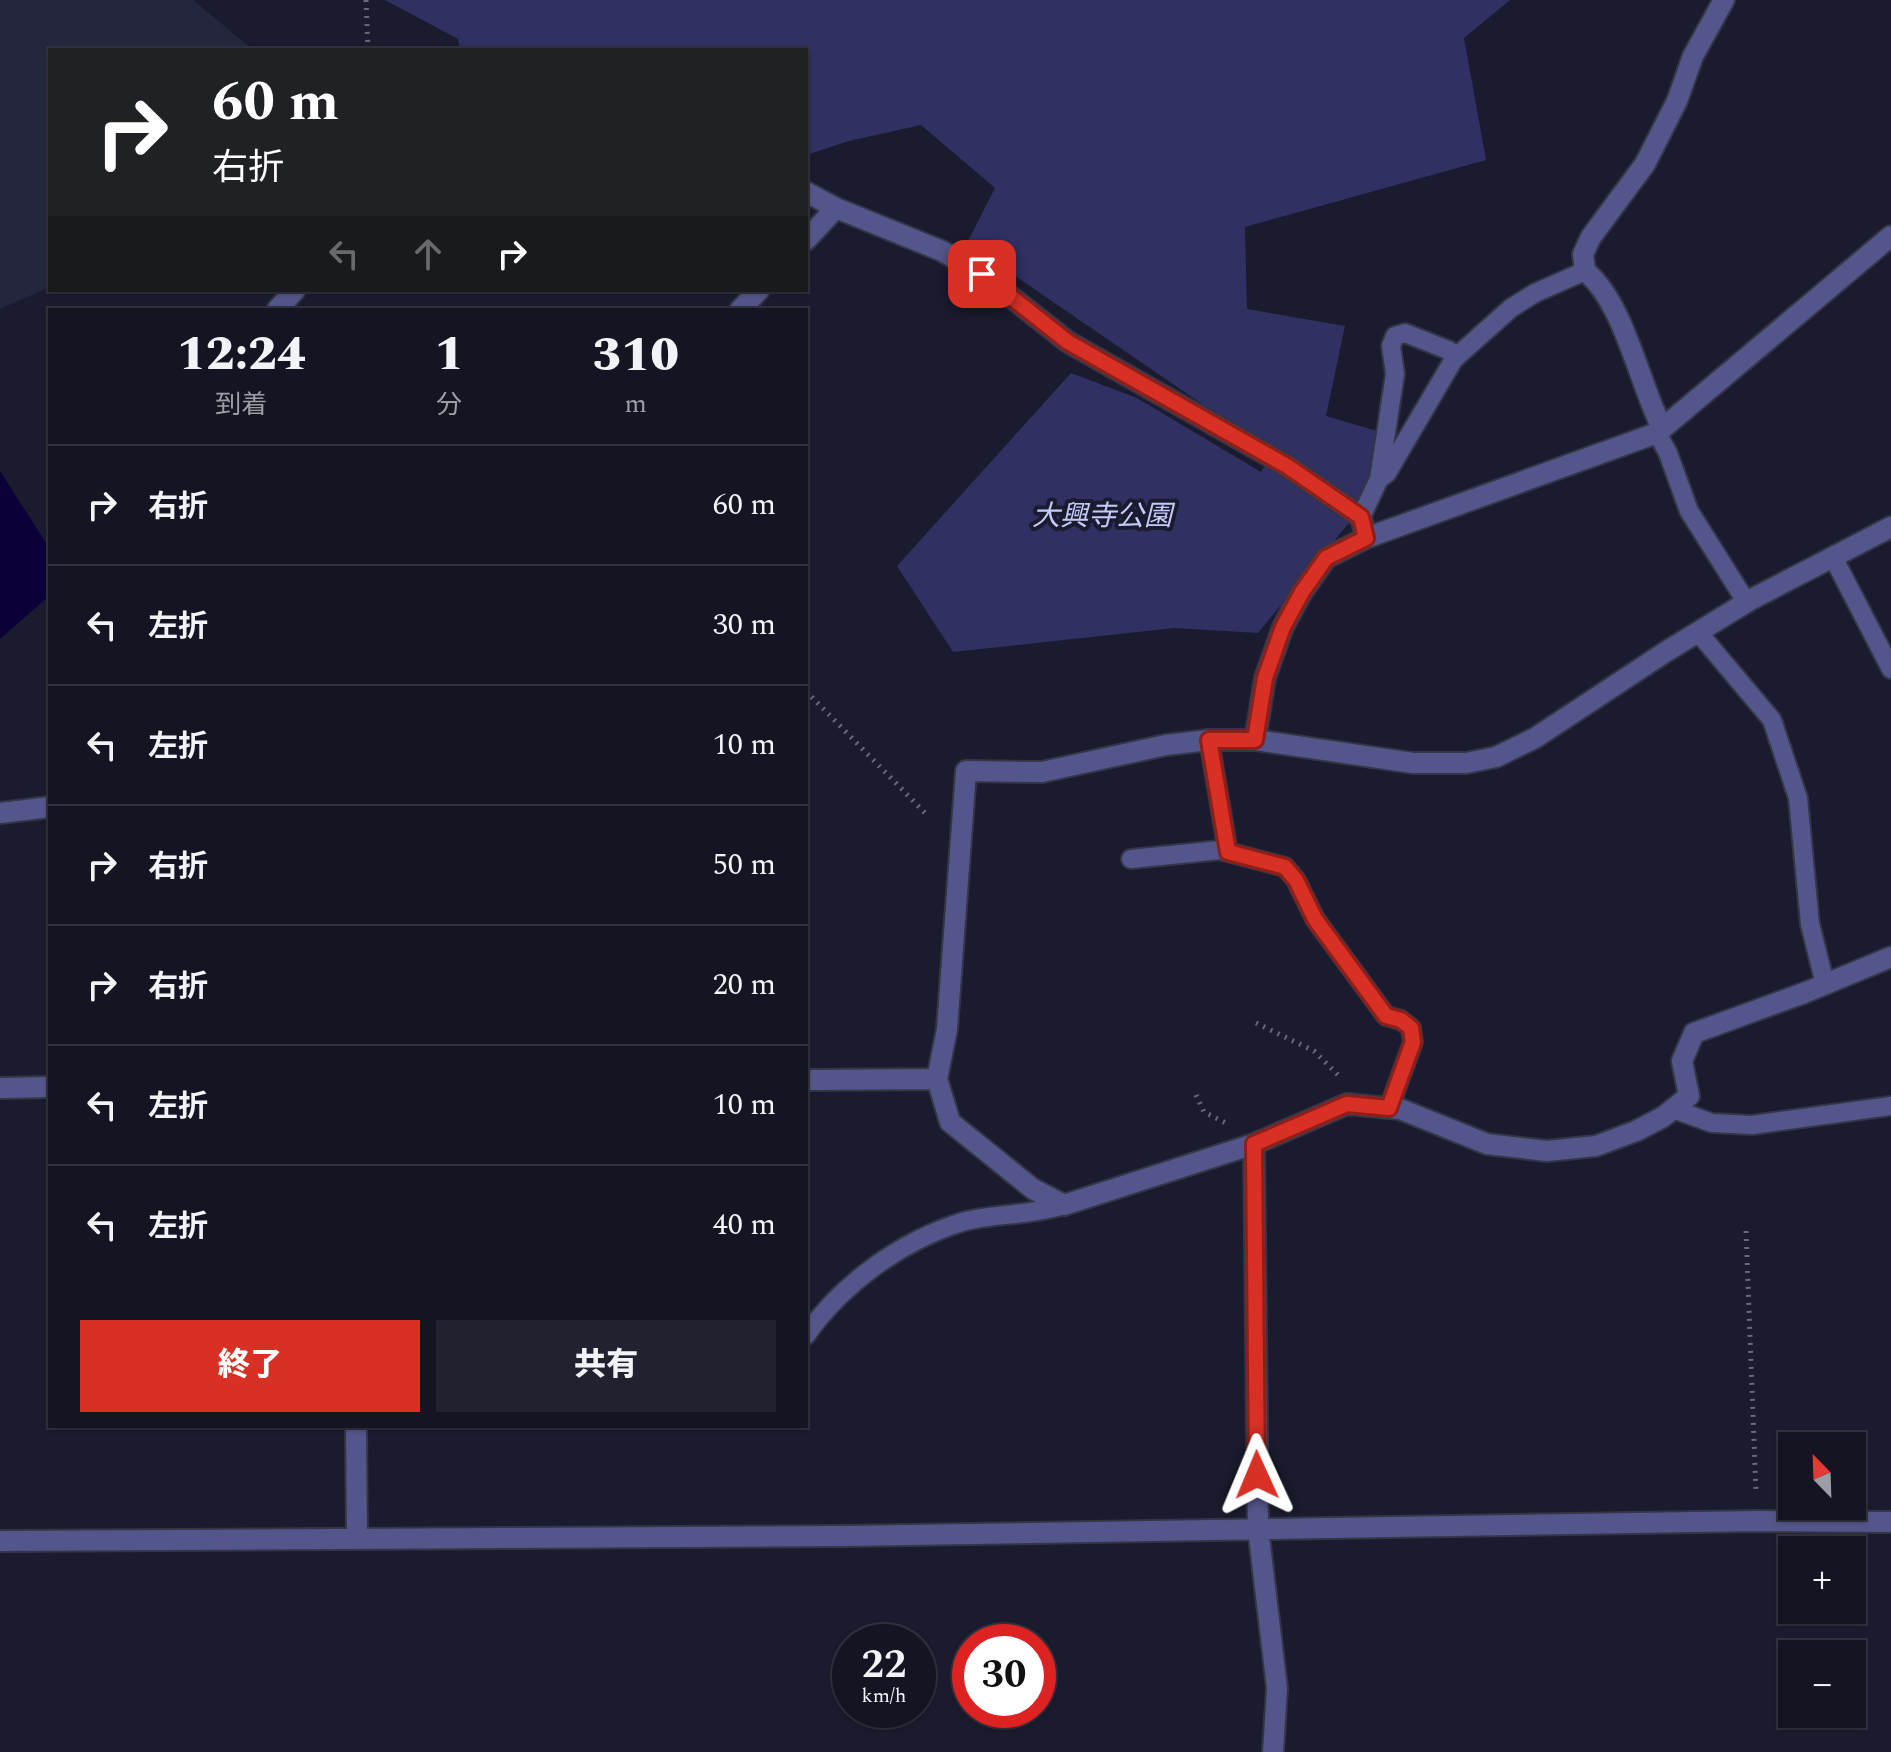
<!DOCTYPE html>
<html lang="ja">
<head>
<meta charset="utf-8">
<style>
  body { margin:0; font-family:Spectral,"Noto Sans JP",serif; background:#21212f; color:#f1f3f6; height:100vh; display:flex; flex-direction:column; font-size:30px; white-space:nowrap }
  * { box-sizing:border-box; margin:0 }
  p { font-size:26px; color:#9d9ea5 }
  .icon { flex:none; width:44px; height:44px; fill:none; stroke:currentColor; stroke-width:2; stroke-linecap:round; stroke-linejoin:round }
  .map { position:relative; flex:1; overflow:hidden }
  .side { position:absolute; left:48px; top:308px; width:760px; height:1120px; display:flex; flex-direction:column; background:#141422; border-radius:0px; box-shadow:0 2px 6px #0004,0 0 0 2px #333340 }
  .side>* { flex:none }
  .hud { position:absolute; left:48px; top:48px; width:760px; height:244px; border-radius:0px; box-shadow:0 2px 6px #0004,0 0 0 2px #333340; background:#202124; color:#fff; overflow:hidden }
  .needle { width:52px; rotate:337deg }
  .fabs { position:absolute; left:1778px; top:1432px; display:grid; gap:16px }
  .fabs a { display:grid; place-items:center; width:88px; height:88px; border-radius:0px; background:#141422; box-shadow:0 2px 6px #0004,0 0 0 2px #333340; font-size:40px }
  .speed { position:absolute; left:832px; top:1624px; display:flex; gap:16px; font-size:40px; font-weight:700; text-align:center }
  .speed>* { display:grid; place-content:center; width:104px; height:104px; border-radius:50%; background:#141422; box-shadow:0 2px 6px #0004,0 0 0 2px #333340; line-height:1 }
  .speed small { font-size:20px; font-weight:400 }
  .speed .limit { border:12px solid #d22; background:#fff; color:#111 }
  .pin { position:absolute; display:grid; place-items:center; width:68px; height:68px; color:#fff; margin:-34px; border-radius:16px; box-shadow:0 4px 12px #0006 }
  .me { position:absolute; width:88px; margin:-44px; rotate:359deg; stroke-linejoin:round; filter:drop-shadow(0 0 6px #0008) }
  .turn { display:flex; align-items:center; gap:28px; height:168px; padding:0 32px; font-size:36px }
  .turn .icon { width:104px; height:104px; stroke-width:2.5 }
  .turn b { display:block; font-size:56px; line-height:68px }
  .lanes { display:flex; align-items:center; height:76px; padding:0 32px; background:#0003; justify-content:center; gap:40px; direction:ltr }
  .lanes .off { opacity:.35 }
  .eta { display:flex; justify-content:space-evenly; align-items:center; height:136px; text-align:center }
  .eta b { font-size:48px; font-weight:800; line-height:56px }
  .cta { display:flex; gap:16px; margin-top:auto; padding:16px 32px }
  .cta a { flex:1; height:92px; border-radius:0px; background:#d93025; color:#fff; font-size:32px; font-weight:800; line-height:92px; text-align:center }
  .cta a+a { background:#21212f; color:#f1f3f6 }
  ul { padding:0; list-style:none }
  li { display:flex; align-items:center; gap:24px; height:120px; padding:0 32px; border-top:2px solid #333340 }
  li div { flex:1 }
  li b { display:block; font-size:30px }
  li em { font-style:normal }
  .map>svg:first-child { display:block }
  .built { fill:#24263d }
  .green { fill:#303063 }
  .water { fill:#0c0038 }
  .lines { fill:none; stroke-linecap:round; stroke-linejoin:round }
  .service-casing { stroke:#343547; stroke-width:22 }
  .minor-casing { stroke:#343547; stroke-width:24 }
  .path { stroke:#686979; stroke-width:5; stroke-dasharray:2 6; stroke-linecap:butt }
  .service { stroke:#53568a; stroke-width:18 }
  .minor { stroke:#53568a; stroke-width:20 }
  .route-casing { stroke:#8d1f18; stroke-width:20 }
  .route { stroke:#d93025; stroke-width:14 }
  .labels { text-anchor:middle; dominant-baseline:central; stroke-width:8; stroke-linejoin:round; paint-order:stroke }
  .park-label { font-size:28px; font-style:italic; fill:#c5c9f7; stroke:#1a1b2e }
</style>
</head>
<body>
<div class="map">
<svg width="1891" height="1752" viewBox="0 0 1891 1752">
  <rect width="100%" height="100%" fill="#1a1b2e"/>
  <path class="built" d="M0,0H193L253,50H50V287L0,309Z"/>
  <path class="green" d="M385,0H1510L1464,38L1486,160L1245,227L1247,309L1345,326L1326,416L1401,438L1353,518L1258,633L1174,628L953,652L897,566L1071,373L1137,398L1261,472L1272,452L967,243L995,188L921,125L849,141L806,155V50H460L458,39Z"/>
  <path class="water" d="M0,471L50,549V595L0,639Z"/>
  <g class="lines">
    <g class="service-casing">
      <path id="service" d="M1657,433L1668,453L1689,511L1747,603
        M1379,479L1395,374L1391,346L1395,336L1405,333L1448,350L1457,356
        M1361,517L1379,479L1387,473L1454,359L1511,308L1535,293L1585,271
        M1833,557L1891,669
        M1698,632L1772,720L1798,798L1810,924L1825,984
        M1209,740L1228,852
        M1131,859L1220,850L1285,867L1296,880L1315,919L1386,1016L1401,1020L1411,1028L1413,1042L1389,1108
        M1673,1109L1712,1123L1752,1125L1891,1106
        M806,1335C843,1283 901,1241 962,1222C995,1213 1030,1216 1064,1205"/>
    </g>
    <g class="minor-casing">
      <path id="minor" d="M806,192L836,208L942,251L982,274L1068,342L1287,466L1361,517L1366,538
        M806,240L836,208
        M277,310L295,290
        M740,310L759,290
        M1662,428C1639,383 1624,302 1585,271L1583,254L1591,237L1645,164L1677,101L1693,56L1724,0
        M1891,527L1752,599L1667,651L1535,738L1496,757L1466,763H1413L1255,740H1209L1166,745L1042,772L966,771L947,1029L937,1079L950,1122L1033,1189L1064,1205L1254,1144L1347,1104L1400,1109L1487,1144L1547,1151L1596,1146L1636,1131L1663,1117L1689,1096L1682,1061L1694,1033L1804,993L1891,957
        M1255,740L1265,678L1283,627L1302,592L1326,558L1366,538L1657,433L1891,236
        M0,813L50,807
        M806,1080L937,1079
        M0,1088L50,1087
        M1254,1144L1258,1528L1277,1688L1273,1752
        M356,1426L357,1539
        M0,1541L845,1536L1758,1521L1891,1522"/>
    </g>
    <path class="path" d="M366,0L368,50
      M806,691L929,817
      M1256,1023L1314,1051L1341,1078
      M1196,1095L1204,1112L1226,1123
      M1746,1231L1756,1493"/>
    <use href="#service" class="service"/>
    <use href="#minor" class="minor"/>
  </g>
  <g class="lines">
    <g class="route-casing">
      <path id="route" d="M982,274L1068,342L1287,466L1361,517L1366,538L1326,558L1302,592L1283,627L1265,678L1255,740H1209L1228,852L1285,867L1296,880L1315,919L1386,1016L1401,1020L1411,1028L1413,1042L1389,1108L1347,1104L1254,1144L1257,1475"/>
    </g>
    <use href="#route" class="route"/>
  </g>
  <g class="labels">
    <g class="park-label">
      <text x="1102" y="516">大興寺公園</text>
    </g>
  </g>
</svg>
<div class="fabs">
<a><svg class="needle" viewBox="-14 -14 28 28"><path d="M0-13l5 13h-10z" fill="#e53935"/><path d="M0 13l5-13h-10z" fill="#9d9ea5"/></svg></a>
<a>+</a>
<a>−</a>
</div>
<div class="speed"><div>22<small>km/h</small></div><div class="limit">30</div></div>
<div class="pin" style="left:982px;top:274px;background:#d93025"><svg class="icon" aria-label="arrive" viewBox="0 0 24 24"><path d="M6 21V4h12l-3 4 3 4H6"/></svg></div>
<svg class="me" style="left:1257px;top:1475px" viewBox="-20 -20 40 40"><path d="M0-17L14 15 0 8-14 15z" fill="#d93025" stroke="#fff" stroke-width="4"/></svg>
<div class="hud">
<div class="turn"><svg class="icon" aria-label="right" viewBox="0 0 24 24"><path d="M7 20v-9h11M14 6l5 5-5 5"/></svg><div><b>60 m</b>右折</div></div>
<div class="lanes"><svg class="icon off" aria-label="left" viewBox="0 0 24 24"><path d="M17 20v-9H6M10 6l-5 5 5 5"/></svg><svg class="icon off" aria-label="ahead" viewBox="0 0 24 24"><path d="M12 20V5M6 11l6-6 6 6"/></svg><svg class="icon" aria-label="right" viewBox="0 0 24 24"><path d="M7 20v-9h11M14 6l5 5-5 5"/></svg></div>
</div>
<section class="side">
<div class="eta">
<div><b>12:24</b><p>到着</p></div>
<div><b>1</b><p>分</p></div>
<div><b>310</b><p>m</p></div>
</div>
<ul>
<li><svg class="icon" aria-label="right" viewBox="0 0 24 24"><path d="M7 20v-9h11M14 6l5 5-5 5"/></svg><div><b>右折</b></div><em>60 m</em></li>
<li><svg class="icon" aria-label="left" viewBox="0 0 24 24"><path d="M17 20v-9H6M10 6l-5 5 5 5"/></svg><div><b>左折</b></div><em>30 m</em></li>
<li><svg class="icon" aria-label="left" viewBox="0 0 24 24"><path d="M17 20v-9H6M10 6l-5 5 5 5"/></svg><div><b>左折</b></div><em>10 m</em></li>
<li><svg class="icon" aria-label="right" viewBox="0 0 24 24"><path d="M7 20v-9h11M14 6l5 5-5 5"/></svg><div><b>右折</b></div><em>50 m</em></li>
<li><svg class="icon" aria-label="right" viewBox="0 0 24 24"><path d="M7 20v-9h11M14 6l5 5-5 5"/></svg><div><b>右折</b></div><em>20 m</em></li>
<li><svg class="icon" aria-label="left" viewBox="0 0 24 24"><path d="M17 20v-9H6M10 6l-5 5 5 5"/></svg><div><b>左折</b></div><em>10 m</em></li>
<li><svg class="icon" aria-label="left" viewBox="0 0 24 24"><path d="M17 20v-9H6M10 6l-5 5 5 5"/></svg><div><b>左折</b></div><em>40 m</em></li>
</ul>
<div class="cta"><a>終了</a><a>共有</a></div>
</section>
</div>
</body>
</html>
